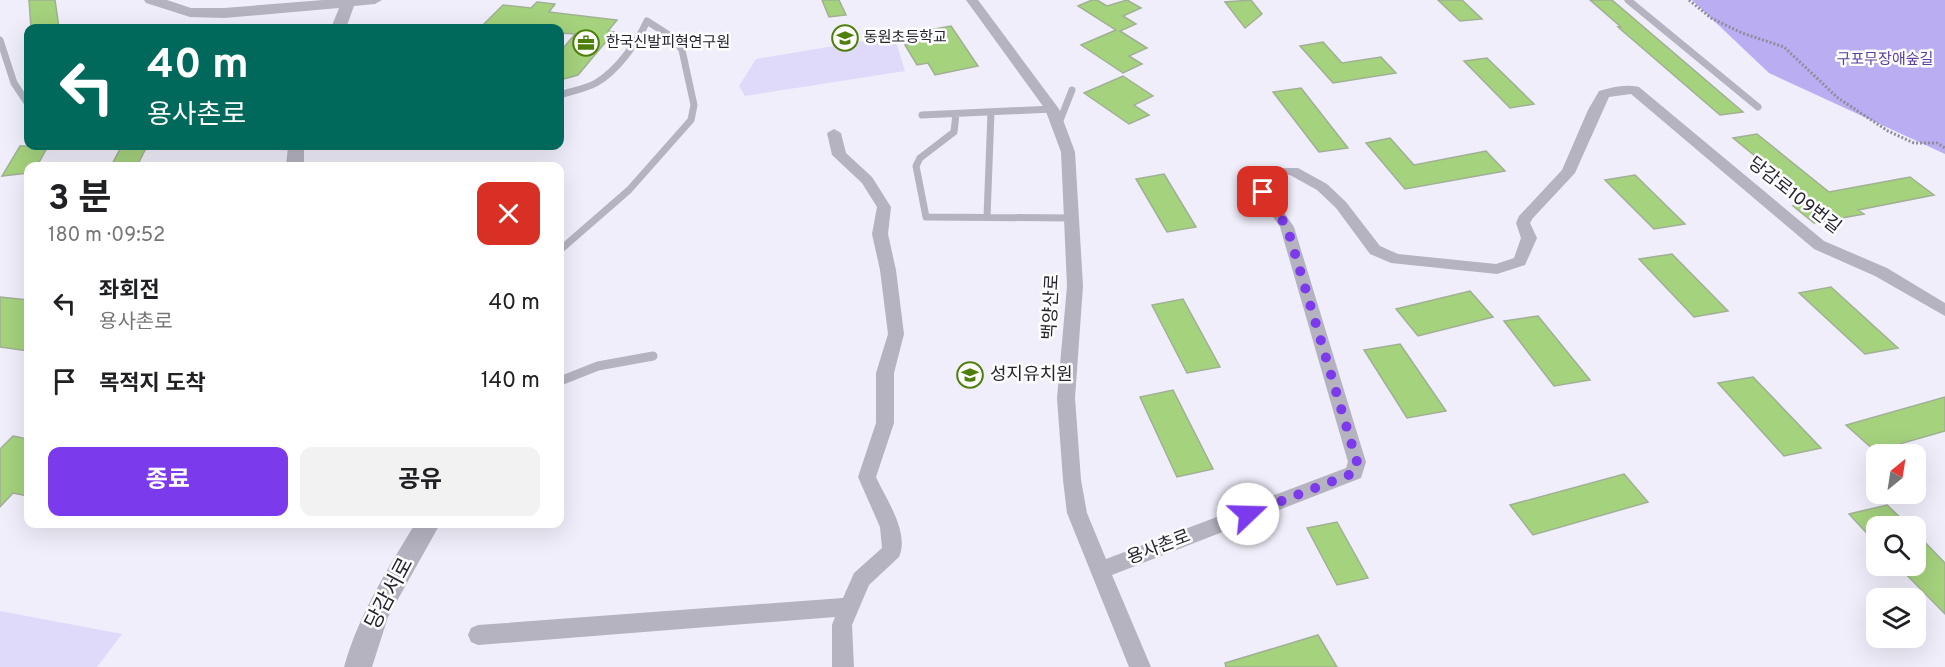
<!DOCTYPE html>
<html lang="ko">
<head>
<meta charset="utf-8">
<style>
  body { margin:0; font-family:Overpass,"Noto Sans KR",sans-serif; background:#f2f2f2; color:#202124; height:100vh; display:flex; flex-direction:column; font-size:22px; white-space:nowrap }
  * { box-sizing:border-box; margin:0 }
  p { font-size:20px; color:#757577 }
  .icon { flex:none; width:33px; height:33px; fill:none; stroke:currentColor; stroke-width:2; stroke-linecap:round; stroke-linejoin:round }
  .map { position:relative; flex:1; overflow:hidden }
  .details { position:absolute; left:24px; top:162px; width:540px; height:366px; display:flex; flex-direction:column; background:#fff; border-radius:12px; box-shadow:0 6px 24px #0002 }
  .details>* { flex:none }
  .hud { position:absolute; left:24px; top:24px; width:540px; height:126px; border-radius:12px; box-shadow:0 6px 24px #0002; background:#00695c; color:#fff; overflow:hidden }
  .needle { width:39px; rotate:30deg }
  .buttons { position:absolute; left:1866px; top:444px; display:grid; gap:12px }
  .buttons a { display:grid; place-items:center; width:60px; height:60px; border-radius:12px; background:#fff; box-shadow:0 6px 24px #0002; font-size:30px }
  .pin { position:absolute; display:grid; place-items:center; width:51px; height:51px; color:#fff; margin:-26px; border-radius:12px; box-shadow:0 3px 9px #0006 }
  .me { position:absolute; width:66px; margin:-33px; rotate:69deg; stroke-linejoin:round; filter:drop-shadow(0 0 4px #0008) }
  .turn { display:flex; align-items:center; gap:21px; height:126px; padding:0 24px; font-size:27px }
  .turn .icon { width:78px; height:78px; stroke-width:2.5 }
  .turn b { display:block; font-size:42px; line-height:51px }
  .round { display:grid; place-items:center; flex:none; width:63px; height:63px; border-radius:12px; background:#f2f2f2 }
  .head { display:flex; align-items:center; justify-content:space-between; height:102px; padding:0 24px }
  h1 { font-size:36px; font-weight:700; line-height:45px }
  .action { display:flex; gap:12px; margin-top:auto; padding:12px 24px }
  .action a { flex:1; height:69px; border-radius:12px; background:#7c3aed; color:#fff; font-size:24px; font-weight:700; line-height:69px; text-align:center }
  .action a+a { background:#f2f2f2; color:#202124 }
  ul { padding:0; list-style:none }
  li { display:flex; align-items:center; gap:18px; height:78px; padding:0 24px }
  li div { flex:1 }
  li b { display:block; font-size:22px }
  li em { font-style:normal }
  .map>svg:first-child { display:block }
  .green { fill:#dfd9fa }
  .forest { fill:#bbadf2 }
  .building { fill:#a5d27d; stroke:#a0b094; stroke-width:1.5 }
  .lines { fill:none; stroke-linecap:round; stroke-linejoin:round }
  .path { stroke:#8f8d99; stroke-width:3; stroke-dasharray:2 2; stroke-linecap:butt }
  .service-far1 { stroke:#b5b3c0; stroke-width:7 }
  .service { stroke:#b5b3c0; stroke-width:9 }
  .minor { fill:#b5b3c0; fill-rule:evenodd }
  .tertiary { fill:#b5b3c0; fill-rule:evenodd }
  .route { stroke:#7c3aed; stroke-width:10; stroke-dasharray:0 18 }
  .labels { text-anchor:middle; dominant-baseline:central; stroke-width:5; stroke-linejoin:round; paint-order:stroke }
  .far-poi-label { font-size:15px; fill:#26242f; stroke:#fdfdfd; text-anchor:start }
  .far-park-label { font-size:15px; fill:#5c3ea0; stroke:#fdfdfd }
  .street-label { font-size:18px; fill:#26242f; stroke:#fdfdfd }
  .poi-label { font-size:18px; fill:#26242f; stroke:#fdfdfd; text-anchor:start }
  .near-street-label { font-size:21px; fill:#26242f; stroke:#fdfdfd }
</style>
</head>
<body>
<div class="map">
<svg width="1945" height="667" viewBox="0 0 1945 667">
  <rect width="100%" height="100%" fill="#f0eefa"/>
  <path class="green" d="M894,36L905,71L745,96L739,86L756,59Z
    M0,611L122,634L97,667H0Z"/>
  <path class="forest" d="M1692,0H1945V154L1769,73Z"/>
  <path class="building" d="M29,0H55L59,28H31Z
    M822,0H839L846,15L829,17Z
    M1092,0H1097L1107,6L1127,0L1141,8L1123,16L1136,24L1120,31L1147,48L1129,56L1142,64L1123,73L1081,45L1116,30L1078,6Z
    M1251,0L1262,14L1245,28L1225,2Z
    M1438,0H1462L1482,19L1460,21Z
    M1590,0H1612L1743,112L1720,115L1618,27H1621Z
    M537,2L555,4L549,12L617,20L608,31L614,32L578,75L560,80V52L575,34L560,33V28H480L503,5L531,8Z
    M951,26L978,66L935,75L928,63L917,65L905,45L918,42L912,33Z
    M1323,42L1342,63L1381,57L1396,73L1333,83L1300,46Z
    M1487,58L1534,104L1510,108L1464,61Z
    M1123,76L1153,96L1134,105L1149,115L1129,124L1084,93Z
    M1301,88L1348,148L1319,152L1273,92Z
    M1757,134L1829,192L1910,177L1934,195L1858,210L1864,214L1814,223L1793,206L1811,202L1733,138Z
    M1390,138L1414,165L1486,151L1505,171L1405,189L1366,143Z
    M20,146H48L37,166H28V173L2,176Z
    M147,146L137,166H111L120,149Z
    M1164,174L1196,227L1167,232L1136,179Z
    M1635,175L1685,224L1654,229L1605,180Z
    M1672,254L1728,311L1694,317L1639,259Z
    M1831,287L1898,348L1865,354L1799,293Z
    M1470,291L1493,317L1418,336L1396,309Z
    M0,297L28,300V351L0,347Z
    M1183,299L1220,367L1187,373L1152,305Z
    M1538,316L1590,380L1554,386L1504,321Z
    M1400,344L1446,411L1407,418L1364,350Z
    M1753,377L1821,448L1784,456L1718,383Z
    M1173,390L1213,469L1177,477L1140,397Z
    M1945,397V431L1875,451L1846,425Z
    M13,436L28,439V496L13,493L0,507V449Z
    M1624,474L1648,502L1533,535L1510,505Z
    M1887,505L1909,526H1876V543L1849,514Z
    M1337,522L1368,578L1337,585L1307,528Z
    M1916,533L1945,563V614L1898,566H1916Z
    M1318,635L1337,667H1226L1225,663Z"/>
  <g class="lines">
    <path class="path" d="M1689,0L1711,18L1742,33L1784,47L1838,98L1888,131L1914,143H1937L1945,148"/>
    <path class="service-far1" d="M1628,0L1758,107
      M0,40L14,83L28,104
      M560,95C572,91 585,89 596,83C617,71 637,43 647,21L675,39L682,50L694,105L691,120L629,190L560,250
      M956,114L954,132L920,158L916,166L926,217L1072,218
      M922,115L1052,109
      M1059,123L1072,90
      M250,146L296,147
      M987,217L991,112"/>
    <path class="service" d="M560,381L598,366L653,356"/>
    <path class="minor" d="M966,0H978L1059,109L1075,152L1083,286L1075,398L1081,480L1087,513L1106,559L1346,468L1348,462L1280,227L1256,192L1259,180L1270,168H1298L1327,184L1346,202L1380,246L1398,254L1496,264L1514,258L1521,238L1516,223L1519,216L1562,170L1588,110L1599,91C1613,87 1625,84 1639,87L1824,241L1887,268L1945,303V316L1875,276L1814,249L1631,94L1609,97L1575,173L1533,218L1530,223L1537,238L1525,265L1497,274L1391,263L1370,254L1336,208L1317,190L1290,175H1279L1273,181L1270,192L1294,227L1366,462L1361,478L1112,575L1151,667H1129L1067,513L1063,480L1057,398L1067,286L1061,152L1045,109Z
      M834,129L841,133L846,153L872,177L891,207L888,234L896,270L904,334L894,373V423L876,477C886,499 910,533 899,557L869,585L852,625L854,667H832V625L835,617L478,645L471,642L468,635L471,628L478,625L843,598L854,573L882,548L880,527L858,477L876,423V373L888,334L880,270L872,234L877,207L862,183L832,155L827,133Z"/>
    <path class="tertiary" d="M144,0H167L191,8H224L323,0H382L375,4L354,6L346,28H331L339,8L224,18L190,17L146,3Z
      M288,146H304V166H286Z
      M415,524H440L388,617L372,667H344C359,614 387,570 415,524Z"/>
  </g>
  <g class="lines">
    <path class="route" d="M1248,514L1354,473L1357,462L1287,227L1263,192"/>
  </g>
  <defs>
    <g id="school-ring" transform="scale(1.35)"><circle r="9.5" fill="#fdfdfd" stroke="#4f7f0b" stroke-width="1.5"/><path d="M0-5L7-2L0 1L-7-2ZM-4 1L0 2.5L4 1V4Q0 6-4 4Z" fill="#4f7f0b"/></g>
    <g id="office-ring" transform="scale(1.35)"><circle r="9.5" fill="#fdfdfd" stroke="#4f7f0b" stroke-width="1.5"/><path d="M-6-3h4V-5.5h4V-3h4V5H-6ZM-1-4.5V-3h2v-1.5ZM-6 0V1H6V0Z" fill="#4f7f0b"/></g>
  </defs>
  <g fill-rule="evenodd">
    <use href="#school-ring" x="845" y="38"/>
    <use href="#office-ring" x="586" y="43"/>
    <use href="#school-ring" x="970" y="375"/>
  </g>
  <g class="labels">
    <g class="far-poi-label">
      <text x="864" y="38">동원초등학교</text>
      <text x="606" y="43">한국신발피혁연구원</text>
    </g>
    <g class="far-park-label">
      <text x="1885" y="60">구포무장애숲길</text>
    </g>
    <g class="street-label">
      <text transform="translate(1794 196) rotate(38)">당감로109번길</text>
      <text transform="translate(1052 307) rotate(-87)">백양산로</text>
      <text transform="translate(1159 548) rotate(-21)">용사촌로</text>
    </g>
    <g class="poi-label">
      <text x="990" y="375">성지유치원</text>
    </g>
    <g class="near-street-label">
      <text transform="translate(390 594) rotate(-62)">당감서로</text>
    </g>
  </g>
</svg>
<div class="buttons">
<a><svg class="needle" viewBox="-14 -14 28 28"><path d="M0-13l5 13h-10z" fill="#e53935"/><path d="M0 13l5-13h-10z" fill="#757577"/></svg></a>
<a><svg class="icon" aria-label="search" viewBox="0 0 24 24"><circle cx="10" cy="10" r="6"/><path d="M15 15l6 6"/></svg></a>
<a><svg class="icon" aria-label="layers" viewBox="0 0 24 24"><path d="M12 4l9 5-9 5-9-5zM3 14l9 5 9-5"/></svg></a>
</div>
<div class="pin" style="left:1263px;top:192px;background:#d93025"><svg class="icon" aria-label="arrive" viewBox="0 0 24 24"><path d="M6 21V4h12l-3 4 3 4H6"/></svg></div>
<svg class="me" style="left:1248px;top:514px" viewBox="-20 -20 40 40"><circle r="19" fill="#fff"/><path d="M0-13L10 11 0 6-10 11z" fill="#7c3aed"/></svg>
<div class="hud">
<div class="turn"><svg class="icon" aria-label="left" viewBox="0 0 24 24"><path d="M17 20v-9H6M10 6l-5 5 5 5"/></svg><div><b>40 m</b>용사촌로</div></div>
</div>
<section class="details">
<div class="head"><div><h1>3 분</h1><p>180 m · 09:52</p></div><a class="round" style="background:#d93025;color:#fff"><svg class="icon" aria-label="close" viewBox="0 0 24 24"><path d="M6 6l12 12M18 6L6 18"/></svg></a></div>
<ul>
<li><svg class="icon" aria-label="left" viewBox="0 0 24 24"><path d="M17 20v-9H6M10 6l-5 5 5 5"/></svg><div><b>좌회전</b><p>용사촌로</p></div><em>40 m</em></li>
<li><svg class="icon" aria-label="arrive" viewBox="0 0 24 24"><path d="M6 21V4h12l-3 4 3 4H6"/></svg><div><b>목적지 도착</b></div><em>140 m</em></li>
</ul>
<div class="action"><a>종료</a><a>공유</a></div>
</section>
</div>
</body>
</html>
